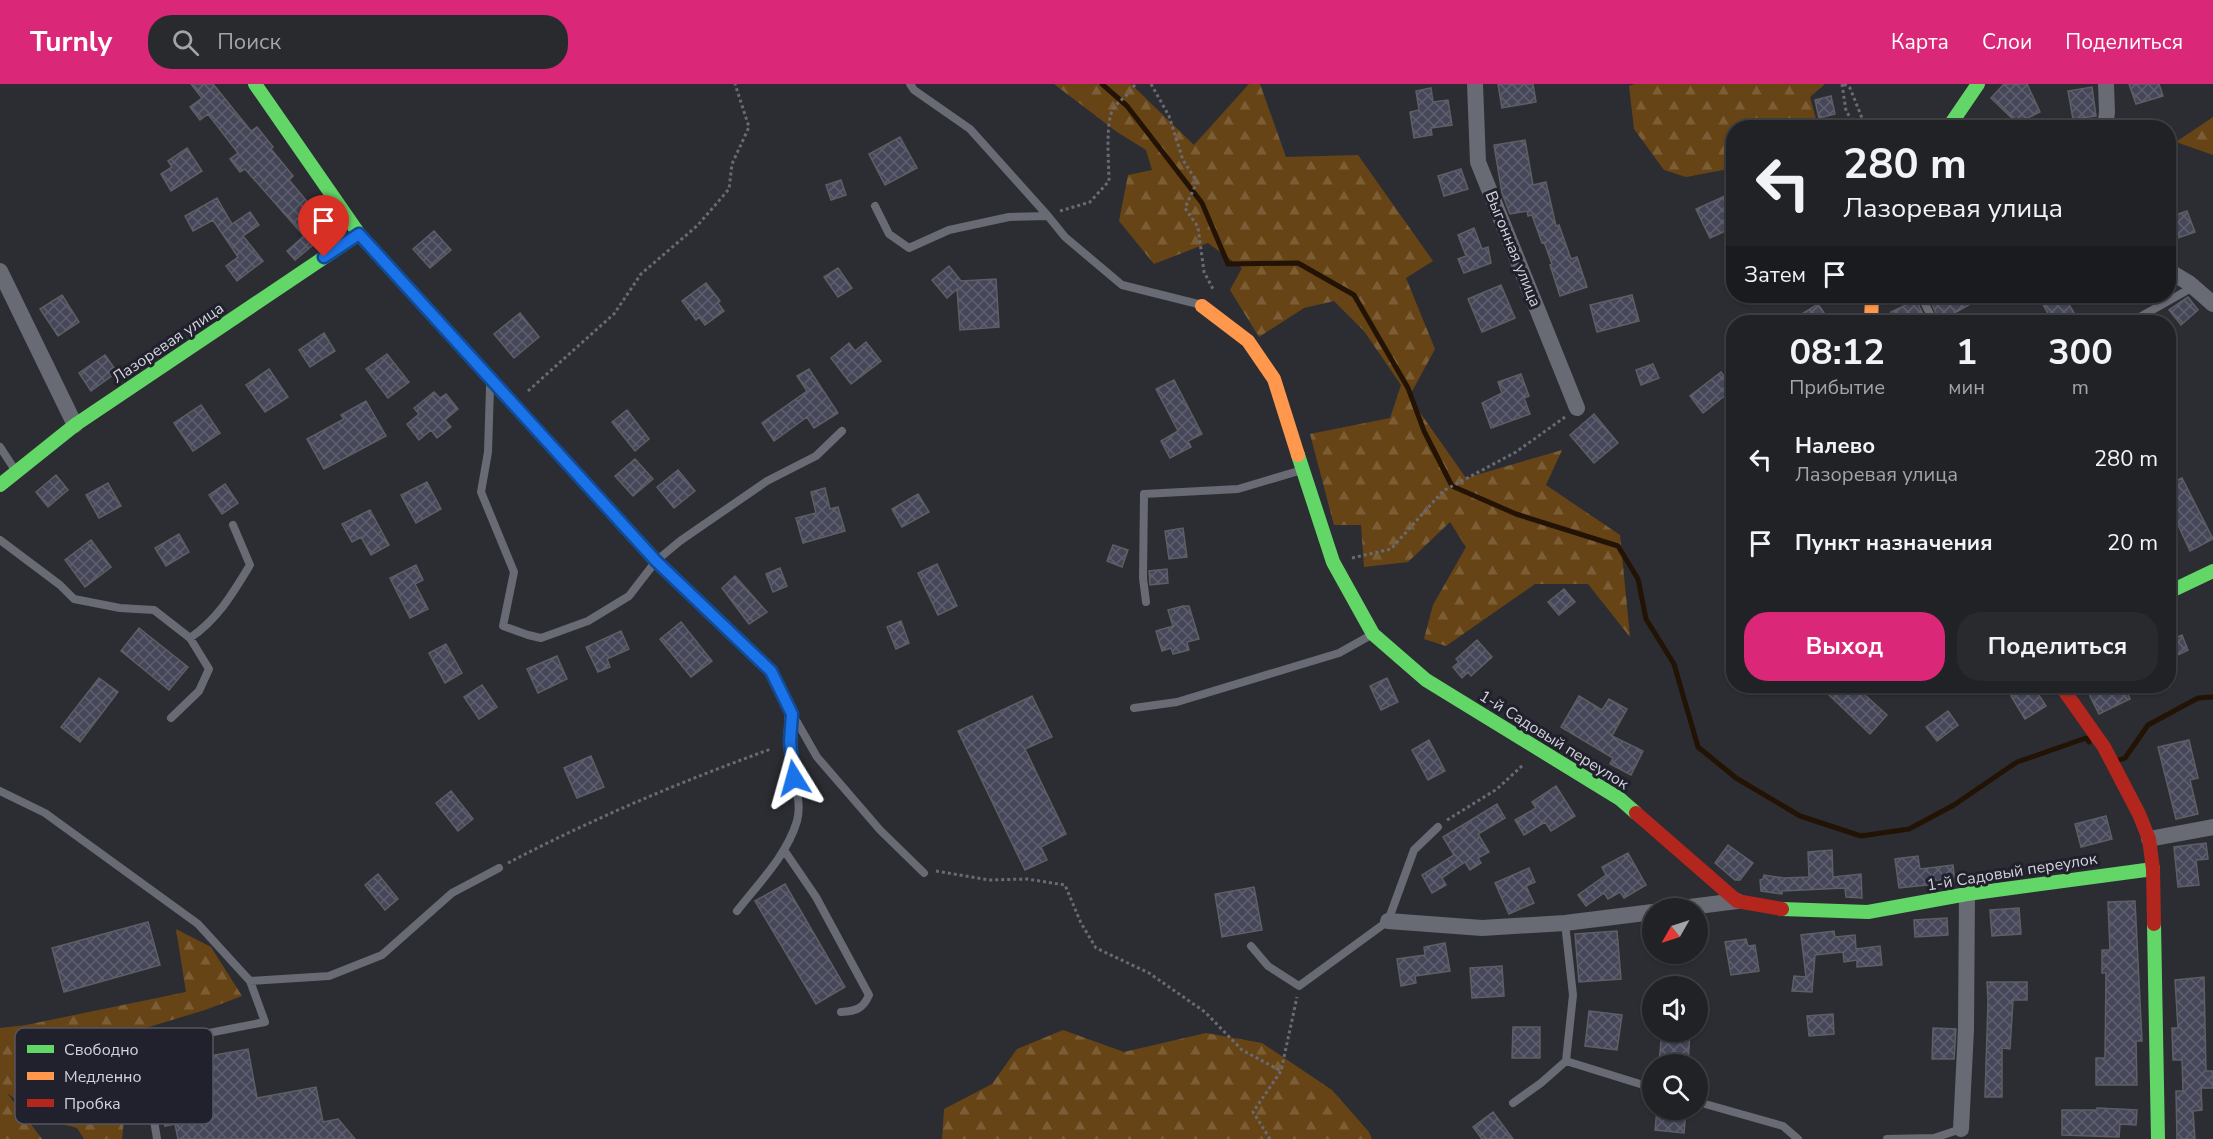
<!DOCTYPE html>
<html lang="ru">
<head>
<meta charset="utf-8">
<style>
  body { margin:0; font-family:"Nunito Sans",sans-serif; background:#292a2e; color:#f1f3f6; height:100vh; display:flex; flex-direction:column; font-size:22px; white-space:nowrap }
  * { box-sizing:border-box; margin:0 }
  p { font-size:20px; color:#a2a4a7 }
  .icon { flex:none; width:33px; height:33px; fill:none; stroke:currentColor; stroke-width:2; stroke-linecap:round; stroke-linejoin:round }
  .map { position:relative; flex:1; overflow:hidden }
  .sheet { position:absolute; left:1726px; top:231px; width:450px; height:378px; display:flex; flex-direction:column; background:#212226; border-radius:24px; box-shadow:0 2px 4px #0004,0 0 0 2px #3e3f43 }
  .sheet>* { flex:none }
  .hud { position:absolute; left:1726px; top:36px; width:450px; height:183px; border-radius:24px; box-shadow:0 2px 4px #0004,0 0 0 2px #3e3f43; background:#212226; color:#f1f3f6; overflow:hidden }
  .needle { width:39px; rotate:231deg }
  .tools { position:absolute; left:1642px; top:814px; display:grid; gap:12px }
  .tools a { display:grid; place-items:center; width:66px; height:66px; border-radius:50%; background:#212226; box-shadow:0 2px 4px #0004,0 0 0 2px #3e3f43; font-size:30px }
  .pin { position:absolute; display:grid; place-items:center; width:51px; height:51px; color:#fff; margin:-62px -26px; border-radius:50% 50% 50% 0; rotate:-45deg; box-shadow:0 0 6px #0007 }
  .pin .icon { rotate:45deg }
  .me { position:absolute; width:66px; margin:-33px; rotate:352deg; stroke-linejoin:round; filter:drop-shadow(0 0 4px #0008) }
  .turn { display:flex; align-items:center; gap:21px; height:126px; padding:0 18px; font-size:27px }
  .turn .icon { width:78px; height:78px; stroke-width:2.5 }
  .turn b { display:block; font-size:42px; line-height:51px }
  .then { display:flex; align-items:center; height:57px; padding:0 18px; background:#0003; gap:12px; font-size:22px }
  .eta { display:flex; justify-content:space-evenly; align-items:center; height:102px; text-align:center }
  .eta b { font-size:36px; font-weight:700; line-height:42px }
  .action { display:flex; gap:12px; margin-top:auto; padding:12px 18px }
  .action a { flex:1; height:69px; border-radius:24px; background:#db2777; color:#fff; font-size:24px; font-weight:700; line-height:69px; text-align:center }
  .action a+a { background:#292a2e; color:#f1f3f6 }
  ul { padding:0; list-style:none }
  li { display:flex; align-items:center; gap:18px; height:84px; padding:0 18px }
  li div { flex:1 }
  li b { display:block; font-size:22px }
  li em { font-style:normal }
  header { display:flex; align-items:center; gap:36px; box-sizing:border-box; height:84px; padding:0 30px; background:#db2777; color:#fff }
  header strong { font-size:28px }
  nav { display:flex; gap:33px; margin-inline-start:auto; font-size:21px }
  .search { width:420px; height:54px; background:#292a2e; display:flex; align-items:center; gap:15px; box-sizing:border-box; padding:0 21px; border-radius:24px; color:#a2a4a7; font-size:22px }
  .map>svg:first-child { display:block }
  .forest { fill:url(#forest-firs) }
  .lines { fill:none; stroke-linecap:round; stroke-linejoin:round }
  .stream { stroke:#221305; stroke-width:5 }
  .building { fill:url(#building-cross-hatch); stroke:#5e5e64; stroke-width:1.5 }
  .path { stroke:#696a73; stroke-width:3; stroke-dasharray:3 3; stroke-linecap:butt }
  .lane { stroke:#686a74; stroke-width:8 }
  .street { stroke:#686a74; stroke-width:16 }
  .fast { stroke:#63d668; stroke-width:14 }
  .slow { stroke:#ff974d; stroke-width:14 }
  .jam { stroke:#b3261e; stroke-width:14 }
  .route-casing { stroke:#114b97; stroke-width:15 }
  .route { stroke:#1a73e8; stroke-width:10 }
  .labels { text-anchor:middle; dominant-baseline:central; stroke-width:6; stroke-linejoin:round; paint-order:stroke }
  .street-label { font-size:16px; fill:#d2d3db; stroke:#20212c }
  .key { fill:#20212c; stroke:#555661; stroke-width:1.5 }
  .key-label { font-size:16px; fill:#d2d3db }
</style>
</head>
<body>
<header>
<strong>Turnly</strong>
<div class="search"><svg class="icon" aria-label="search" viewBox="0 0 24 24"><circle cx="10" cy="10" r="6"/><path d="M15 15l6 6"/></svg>Поиск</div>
<nav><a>Карта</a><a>Слои</a><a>Поделиться</a></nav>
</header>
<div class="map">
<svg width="2213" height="1055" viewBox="0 0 2213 1055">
  <defs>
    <pattern id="forest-firs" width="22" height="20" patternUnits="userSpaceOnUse" patternTransform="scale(1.5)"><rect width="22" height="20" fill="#674415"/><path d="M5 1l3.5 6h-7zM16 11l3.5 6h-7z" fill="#7c5e36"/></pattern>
    <pattern id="building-cross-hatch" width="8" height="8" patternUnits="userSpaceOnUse" patternTransform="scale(1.5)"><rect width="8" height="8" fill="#454657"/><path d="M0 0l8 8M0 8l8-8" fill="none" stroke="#5f606f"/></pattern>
  </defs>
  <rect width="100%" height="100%" fill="#2c2d33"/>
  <path class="forest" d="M1054,0H1131L1194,61L1249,0H1260L1286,73L1358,71L1433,177L1406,194L1435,265L1409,313L1466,394L1562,366L1546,401L1620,451L1630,553L1588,500H1535L1446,562L1424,555L1433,521L1466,463L1450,438L1408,478L1364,483L1361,441H1334L1310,350L1390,334L1401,301L1364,247L1334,217L1304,224L1259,253L1230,206L1242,184L1208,159L1154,180L1119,137L1128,91L1152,86L1146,66L1117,48Z
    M1635,0H1825L1810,13L1816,35H1840L1846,43L1734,44V84L1686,93L1664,86L1634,45L1629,2Z
    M2213,33V71L2176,58Z
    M176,845L211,863L242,912L205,926L119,952L127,1005L122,1055H84L77,1044L40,1034L7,1009L42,1055H0V944L26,941L186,908Z
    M1063,946L1124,968L1206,949L1262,959L1332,1006L1369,1048L1372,1055H942L944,1025L992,1000L1017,965Z"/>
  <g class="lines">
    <path class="stream" d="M1102,0L1127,22L1202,119L1228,180L1298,179L1354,211L1408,304L1424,347L1452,402L1516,430L1618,462L1638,495L1646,535L1674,580L1698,663L1736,694L1800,732L1861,752L1909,745L1954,721L2017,678L2086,654L2089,658
      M2119,676L2125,674L2148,641L2198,614L2213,613"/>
  </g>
  <path class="building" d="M191,0H213L251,47L257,43L273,63L271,65L293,92L289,96L331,146L295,176L287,167L304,152L245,85L240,88L230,75L238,69L208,30L200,36L190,23L202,14Z
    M1498,0H1533L1536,18L1502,24Z
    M2004,0H2027L2040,28L2017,39L1991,14Z
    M2129,0H2159L2163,12L2136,20Z
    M2092,3L2096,32L2073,35L2068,7Z
    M1431,4L1433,18L1448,16L1452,41L1431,44L1432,51L1414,54L1410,28L1419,26L1416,7Z
    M1831,12L1835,30L1819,34L1815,16Z
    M900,53L917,84L885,101L869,70Z
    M1525,56L1533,101L1546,98L1556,142L1559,141L1571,175L1577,173L1587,203L1560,212L1550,181L1552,180L1544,158L1542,159L1532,131L1528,132L1527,127L1510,130L1502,109L1494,61Z
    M187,64L202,87L171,107L161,90L172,83L168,77Z
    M1461,85L1468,105L1444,112L1438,92Z
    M841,96L846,111L831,116L826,101Z
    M1734,108V143L1710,154L1696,125Z
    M217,114L232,140L250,128L259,141L243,152L263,177L237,197L226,182L238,173L213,136L193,147L185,132Z
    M2187,127L2195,148L2169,157V133Z
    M1474,144L1482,165L1488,163L1491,179L1464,189L1458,175L1466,172L1458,151Z
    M434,147L451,166L430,184L413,165Z
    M949,182L961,197L996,195L999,243L960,246L957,205L947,214L932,196Z
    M838,184L852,204L838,213L824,193Z
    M706,199L720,217L718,219L724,227L705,241L699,233L696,236L682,217Z
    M1501,201L1515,234L1482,248L1468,215Z
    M62,211L79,238L58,252L40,225Z
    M1632,211L1639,237L1597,248L1590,221Z
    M1939,212H1985L1940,237L1930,216Z
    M2038,212H2064L2074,229L2057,238H2053Z
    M2188,213L2198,226L2181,241L2169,226Z
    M1916,216L1927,238H1896L1891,228Z
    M1818,220L1830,238H1789Z
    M520,229L539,253L514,274L494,250Z
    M324,249L335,267L310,283L299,266Z
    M866,258L881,277L851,300L831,274L849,259L855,267Z
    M387,270L409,298L388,314L366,285Z
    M105,271L117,288L91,307L79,289Z
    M1653,280L1659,294L1641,301L1636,286Z
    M269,285L288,313L265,328L246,301Z
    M809,285L838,329L814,344L807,333L774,357L762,339L807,307L797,292Z
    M1721,288L1733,305L1703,329L1690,312Z
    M1521,290L1529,312L1524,314L1530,330L1491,344L1482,319L1502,309L1498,298Z
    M1174,296L1202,350L1188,357L1191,363L1170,374L1161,357L1178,347L1156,305Z
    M434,308L440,314L446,310L458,325L445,336L451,343L437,354L431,346L419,356L407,340L419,330L414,324Z
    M366,317L386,352L324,385L307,355L344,335L341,331Z
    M201,321L220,349L193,367L174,339Z
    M627,326L649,355L635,367L612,338Z
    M1594,330L1618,359L1594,379L1570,351Z
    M635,375L653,395L633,412L615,392Z
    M678,386L695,407L674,424L657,403Z
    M56,391L68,406L48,423L36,408Z
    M2182,394L2213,455L2190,467L2169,421V400Z
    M427,398L441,425L416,439L401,411Z
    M108,399L121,422L99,434L86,411Z
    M225,400L238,419L222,430L209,411Z
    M825,404L830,425L838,423L845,447L803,459L796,434L816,429L811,408Z
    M918,410L929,428L902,443L892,425Z
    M370,426L389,461L371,471L361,453L352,458L342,440Z
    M1183,444L1187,473L1169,475L1165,447Z
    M179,450L189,468L166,482L155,464Z
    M91,456L111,483L85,503L65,476Z
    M1113,461L1128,466L1122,483L1107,477Z
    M937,480L957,522L938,531L918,489Z
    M416,481L423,496L415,500L428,525L410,534L390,494Z
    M780,484L787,502L773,508L766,490Z
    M1167,485L1168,499L1150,501L1149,487Z
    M735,492L767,528L749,540L722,504Z
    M1564,505L1575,518L1559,531L1548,518Z
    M1183,522H1189L1199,555L1187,558L1189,566L1173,570L1171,564L1162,567L1156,547L1173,542L1168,526Z
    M901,537L909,559L896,565L887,543Z
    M681,538L712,577L691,593L660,555Z
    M139,544L188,583L169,606L121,567Z
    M621,547L629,565L607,575L610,583L598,588L586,563Z
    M2182,551L2188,566L2169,575V557Z
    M1477,556L1492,573L1471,592L1468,588L1462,594L1453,583L1459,578L1456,575Z
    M446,560L462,589L445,599L429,569Z
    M557,572L567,595L538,609L527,585Z
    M99,594L118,608L80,658L61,643Z
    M1387,594L1398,618L1381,626L1370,602Z
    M482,601L497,623L479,635L464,613Z
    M1834,602H1855L1887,631L1870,650L1827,609Z
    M2028,602H2033L2046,622L2025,635L2011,612Z
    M2085,602H2124L2130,615L2099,630Z
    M1032,612L1052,653L1025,665L1066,750L1041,763L1047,776L1025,786L958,647Z
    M1579,612L1602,626L1609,615L1627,625L1612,652L1643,667L1631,691L1610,680L1613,674L1561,643Z
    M1948,627L1958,641L1937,657L1926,643Z
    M1429,656L1445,687L1428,696L1412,666Z
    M2189,656L2198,694L2190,696L2198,730L2176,735L2158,663Z
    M591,672L604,703L577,714L564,684Z
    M1556,702L1575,732L1551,747L1545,738L1524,751L1515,736L1536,724L1532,718Z
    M451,707L473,735L458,747L436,719Z
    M1497,720L1505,734L1478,750L1489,768L1478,774L1481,779L1470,786L1465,778L1442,794L1446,801L1432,809L1422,791L1454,771L1443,753Z
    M2106,732L2112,755L2081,763L2075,740Z
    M2206,759L2208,775L2196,776L2199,801L2178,803L2174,763Z
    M1728,761L1753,779L1740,796H1735L1715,779Z
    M1832,766L1833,793L1861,790L1862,814L1846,813L1845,804L1782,807V810L1761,807L1760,796L1763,795L1764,791L1784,794L1809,793L1808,768Z
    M1628,769L1646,801L1624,814L1620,808L1608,815L1604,809L1586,822L1578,811L1606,791L1602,783Z
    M1918,772L1920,785L1953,781L1955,798L1899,804L1895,775Z
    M1529,784L1535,798L1526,802L1534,819L1509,830L1495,799Z
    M378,790L398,815L385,826L365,801Z
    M785,800L845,903L816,920L755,817Z
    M1254,803L1262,846L1222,853L1215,810Z
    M2135,817L2142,957H2136L2137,1001H2096V974H2105L2106,889H2102V866H2110L2108,818Z
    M2019,824L2021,850L1992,852L1990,826Z
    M1947,834L1948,851L1915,853L1914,836Z
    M148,838L160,881L64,908L52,864Z
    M1617,847L1621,895L1579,898L1575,850Z
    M1834,847L1835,853L1855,851L1856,865L1880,862L1882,881L1857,883V876L1844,878L1843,868L1815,871L1812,908L1792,907L1794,892L1806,893L1801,851Z
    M1746,855L1748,862L1755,861L1759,887L1731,891L1725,858Z
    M1445,859L1450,887L1415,892L1416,899L1401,902L1397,875L1425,871L1424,863Z
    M1502,882L1504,912L1472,914L1470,884Z
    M2204,893L2206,987H2213V1004H2201L2202,1026L2193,1027L2195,1055H2177L2176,1007H2183L2182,976H2173L2172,944H2178L2175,896Z
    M1987,898H2027V916H2013L2010,965L2002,964V1013H1985L1988,917Z
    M1589,927L1622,931L1617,966L1585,962Z
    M1833,930L1834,950L1809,952L1807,932Z
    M1513,943H1540V974H1512Z
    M1933,944L1956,945L1954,975H1932Z
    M1662,948H1690L1688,980L1659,978Z
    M248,965L257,1014L316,1003L323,1038L338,1035L355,1055H178L175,1040L165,1042L153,982Z
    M2097,1024L2137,1026L2136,1041L2120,1040L2119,1053L2062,1051V1026H2097Z
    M1657,1026H1686L1684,1049L1655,1046Z
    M1493,1028L1513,1055H1482L1473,1043Z"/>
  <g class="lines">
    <path class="path" d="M1151,0L1169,32L1183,76L1197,98L1185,124L1198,143L1204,188L1213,205
      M1842,0L1846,27L1857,44
      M1844,0L1850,4L1866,44
      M1060,127L1090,118L1109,97C1109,81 1105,39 1113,25C1119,16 1130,11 1135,0
      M528,307L614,230L641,190L698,141L729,105L732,80L749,43L735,0
      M1352,474L1391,465L1443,407L1516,368L1565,333
      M1447,736L1497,705L1524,680
      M508,779C592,735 682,697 771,665
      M936,787L989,796L1027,795L1065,801L1081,839L1096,864L1149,889L1205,928L1242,966L1281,987
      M1270,1055L1253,1028L1281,987L1297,913"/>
    <path class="lane" d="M910,0L914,6L970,45L1048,132
      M875,122L889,150L909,164L949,146L1009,133L1048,132L1065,153L1122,201L1202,221
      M1921,212L1934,238
      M1836,213L1839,212
      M2131,238L2193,203
      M490,303L488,368L481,408L514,488L503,542L528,551L541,554L588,537L629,512L656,477L680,457L767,397L816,372L842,347
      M0,363L15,386
      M0,456L60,501L74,515L120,524L154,526L190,554L209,585L199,607L171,634
      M1146,518L1143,494L1144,410L1238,405L1302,386
      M190,554C218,535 233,509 250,481L233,441
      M1134,624L1177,618L1339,569L1373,550
      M797,638L817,673L880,746L924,789
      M0,707L45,729L198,840L250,897L265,938L142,962L157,1055
      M784,766L816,813L869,911C863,925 856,927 841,928
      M737,827C758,800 787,771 797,737C801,723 797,708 794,695
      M1565,839L1573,911L1566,977L1653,1004
      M1251,862L1268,882L1299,902L1388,837L1414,766L1438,743
      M250,897L329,892L382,871L452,809L499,784
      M1698,1018L1783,1042L1798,1055
      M1513,1019L1541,999L1566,977
      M1887,1055L1934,1054L1961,1045"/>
    <path class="street" d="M1475,0L1478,78L1577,324
      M2105,44L2107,28L2106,0
      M0,187L75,341
      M2169,187L2189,199L2213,220
      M2149,755L2213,743
      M1674,825L1737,817
      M1388,837L1482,844L1565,839L1653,828
      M1961,1045L1966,945L1967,810"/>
    <path class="fast" d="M255,0L359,150L656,477L771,587L792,630L790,658L794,694
      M1948,44L1978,0
      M1298,371L1333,478L1373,550L1426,596L1620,715L1636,729
      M0,401L75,341L359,150
      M2169,508L2213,487
      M1782,825L1868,828L1967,810L2153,785
      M2154,840L2158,1055"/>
    <path class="slow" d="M1202,222L1248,257L1274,295L1298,371
      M1871,238L1872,212"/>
    <path class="jam" d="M2061,602L2104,663L2139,730L2149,755L2153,785L2154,840
      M1636,729L1737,817L1782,825"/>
  </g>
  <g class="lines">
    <g class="route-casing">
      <path id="route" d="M324,173L359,150L656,477L771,587L792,630L790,658L794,694"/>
    </g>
    <use href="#route" class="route"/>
  </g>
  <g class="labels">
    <g class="street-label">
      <text transform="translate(1513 165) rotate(68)">Выгонная улица</text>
      <text transform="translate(168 259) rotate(-34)">Лазоревая улица</text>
      <text transform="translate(1554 656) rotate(32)">1-й Садовый переулок</text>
      <text transform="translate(2012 788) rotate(-9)">1-й Садовый переулок</text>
    </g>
  </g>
  <rect x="15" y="944" width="198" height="96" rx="9" class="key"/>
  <rect x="27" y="961" width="27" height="8" fill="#63d668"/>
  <rect x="27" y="988" width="27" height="8" fill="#ff974d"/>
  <rect x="27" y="1015" width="27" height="8" fill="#b3261e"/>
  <g class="key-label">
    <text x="64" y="971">Свободно</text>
    <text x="64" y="998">Медленно</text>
    <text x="64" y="1025">Пробка</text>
  </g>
</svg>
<div class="tools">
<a><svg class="needle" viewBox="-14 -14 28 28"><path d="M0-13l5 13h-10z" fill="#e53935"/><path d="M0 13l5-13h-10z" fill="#a2a4a7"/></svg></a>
<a><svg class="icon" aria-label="sound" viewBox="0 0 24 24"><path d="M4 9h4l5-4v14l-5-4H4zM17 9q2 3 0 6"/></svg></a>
<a><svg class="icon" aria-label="search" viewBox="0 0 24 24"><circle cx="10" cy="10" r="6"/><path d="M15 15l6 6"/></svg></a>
</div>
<div class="pin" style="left:324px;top:173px;background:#d93025"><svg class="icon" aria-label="arrive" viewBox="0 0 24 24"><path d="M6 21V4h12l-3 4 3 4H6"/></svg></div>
<svg class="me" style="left:794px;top:694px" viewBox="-20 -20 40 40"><path d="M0-17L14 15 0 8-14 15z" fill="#1a73e8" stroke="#fff" stroke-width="4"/></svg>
<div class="hud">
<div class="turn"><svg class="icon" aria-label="left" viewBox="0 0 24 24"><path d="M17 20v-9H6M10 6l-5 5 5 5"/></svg><div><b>280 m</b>Лазоревая улица</div></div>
<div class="then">Затем<svg class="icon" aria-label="arrive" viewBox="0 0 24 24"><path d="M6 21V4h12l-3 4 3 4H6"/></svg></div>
</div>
<section class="sheet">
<div class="eta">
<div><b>08:12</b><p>Прибытие</p></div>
<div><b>1</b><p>мин</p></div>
<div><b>300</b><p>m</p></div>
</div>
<ul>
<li><svg class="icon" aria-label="left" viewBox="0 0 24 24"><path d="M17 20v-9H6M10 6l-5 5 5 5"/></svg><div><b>Налево</b><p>Лазоревая улица</p></div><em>280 m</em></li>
<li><svg class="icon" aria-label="arrive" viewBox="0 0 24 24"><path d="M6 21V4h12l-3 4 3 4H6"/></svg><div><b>Пункт назначения</b></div><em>20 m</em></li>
</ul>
<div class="action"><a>Выход</a><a>Поделиться</a></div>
</section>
</div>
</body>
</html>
